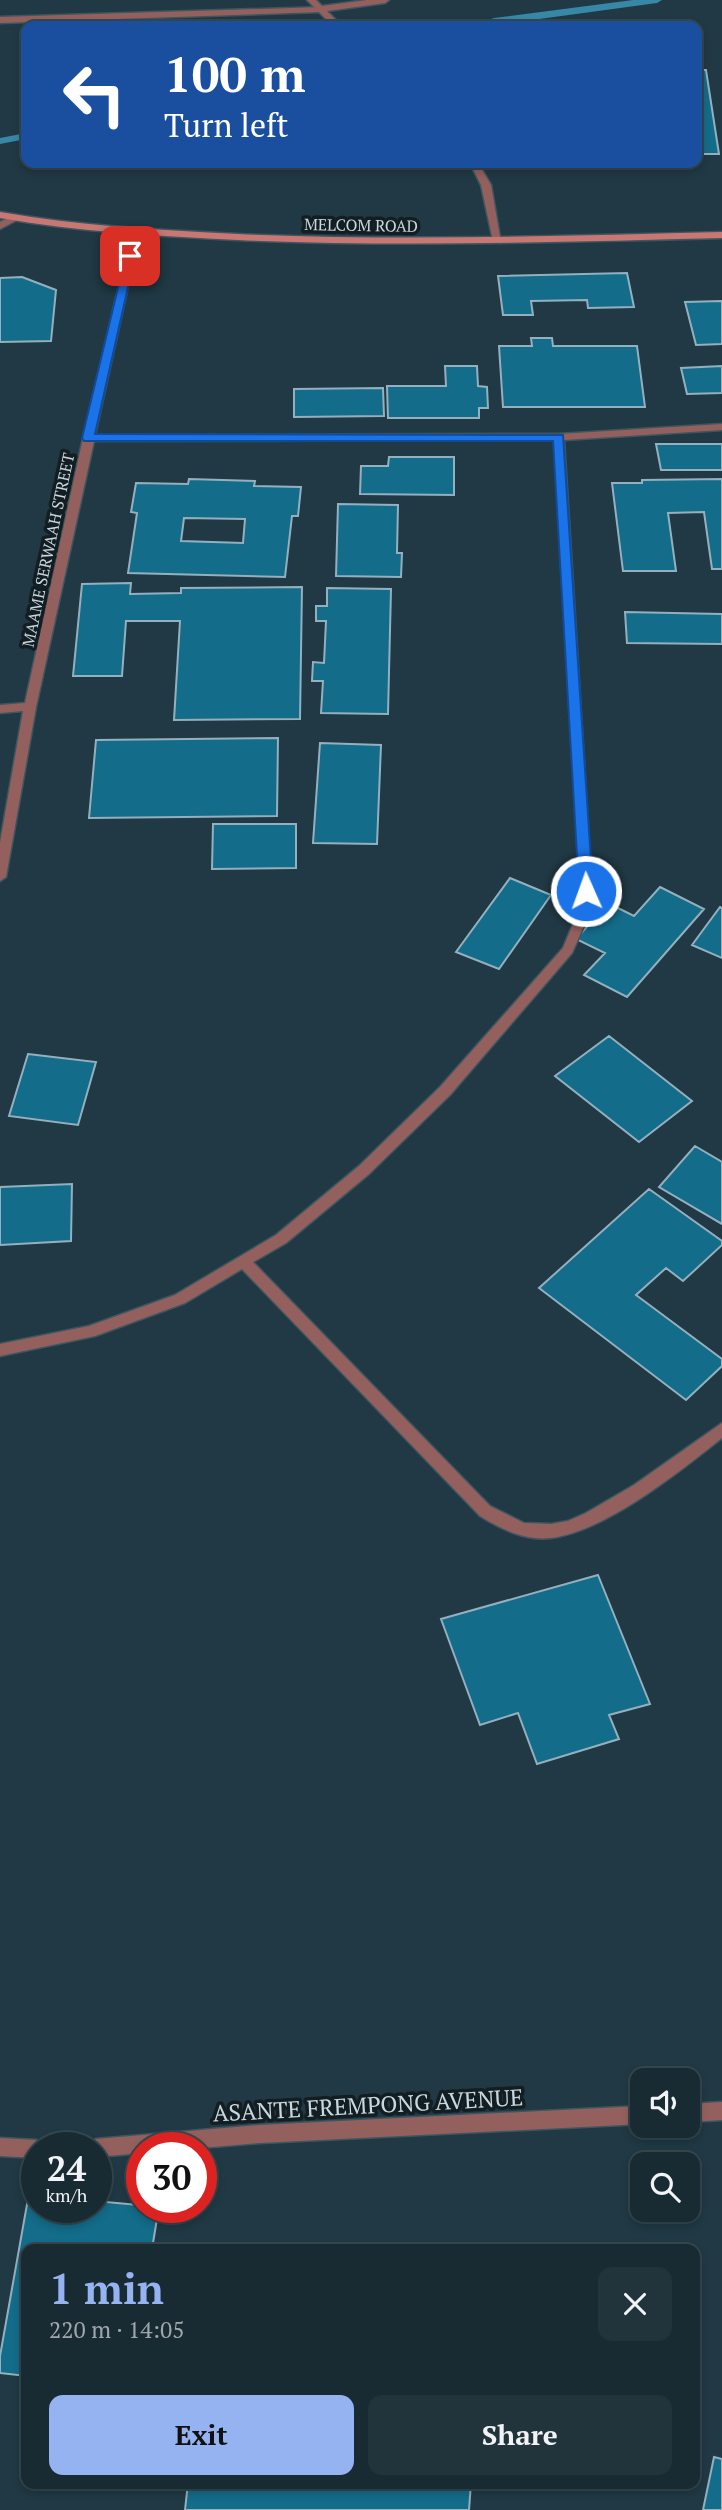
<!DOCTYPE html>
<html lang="en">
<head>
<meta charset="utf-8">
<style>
  body { margin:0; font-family:"PT Serif",serif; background:#21333b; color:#f1f3f6; height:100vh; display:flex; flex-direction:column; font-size:26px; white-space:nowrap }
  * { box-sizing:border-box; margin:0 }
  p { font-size:23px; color:#9fa7ac }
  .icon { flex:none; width:38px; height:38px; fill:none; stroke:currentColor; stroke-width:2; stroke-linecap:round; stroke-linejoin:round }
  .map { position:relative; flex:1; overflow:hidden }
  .panel { position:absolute; left:21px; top:2244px; width:679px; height:245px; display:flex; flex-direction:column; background:#182b33; border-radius:14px; box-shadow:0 4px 10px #0003,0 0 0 2px #36474e }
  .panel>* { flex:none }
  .top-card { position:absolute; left:21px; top:21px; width:681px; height:147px; border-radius:14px; box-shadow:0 4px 10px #0003,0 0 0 2px #36474e; background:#1a4fa0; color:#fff; overflow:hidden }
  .buttons { position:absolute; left:630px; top:2068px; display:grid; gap:14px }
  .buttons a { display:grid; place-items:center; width:70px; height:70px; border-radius:14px; background:#182b33; box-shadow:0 4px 10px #0003,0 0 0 2px #36474e; font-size:35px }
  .speed { position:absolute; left:21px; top:2132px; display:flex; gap:14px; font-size:35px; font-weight:700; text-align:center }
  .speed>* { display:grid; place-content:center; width:91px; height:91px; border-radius:50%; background:#182b33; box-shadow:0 4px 10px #0003,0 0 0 2px #36474e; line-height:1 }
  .speed small { font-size:18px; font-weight:400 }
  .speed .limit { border:10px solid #d22; background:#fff; color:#111 }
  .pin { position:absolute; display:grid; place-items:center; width:60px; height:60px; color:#fff; margin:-30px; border-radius:14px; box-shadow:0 4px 10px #0006 }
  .me { position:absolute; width:77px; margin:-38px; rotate:358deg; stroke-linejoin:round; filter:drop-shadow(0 0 5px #0008) }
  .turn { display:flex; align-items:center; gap:24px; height:147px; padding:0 28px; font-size:32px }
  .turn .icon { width:91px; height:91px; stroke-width:2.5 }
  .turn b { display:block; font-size:49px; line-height:60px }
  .round { display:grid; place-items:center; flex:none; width:74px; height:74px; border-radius:14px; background:#21333b }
  .headline { display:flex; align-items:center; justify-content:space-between; height:119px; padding:0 28px }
  h1 { font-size:42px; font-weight:800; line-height:52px; color:#95b2f1 }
  .action { display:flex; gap:14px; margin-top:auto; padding:14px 28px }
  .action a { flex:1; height:80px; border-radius:14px; background:#95b2f1; color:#111; font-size:28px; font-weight:800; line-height:80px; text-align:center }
  .action a+a { background:#21333b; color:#f1f3f6 }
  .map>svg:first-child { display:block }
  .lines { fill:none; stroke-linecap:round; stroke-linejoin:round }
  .stream { fill:#3787a6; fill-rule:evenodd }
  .building { fill:#136c8a; stroke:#94b0be; stroke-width:2; fill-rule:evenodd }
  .service-casing { stroke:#3e5660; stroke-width:3 }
  .minor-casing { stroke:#3e5660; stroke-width:3 }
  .secondary-casing { stroke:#3e5660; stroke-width:3 }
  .service { fill:#94605d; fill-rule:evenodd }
  .minor { fill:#94605d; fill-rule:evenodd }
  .secondary { fill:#c87773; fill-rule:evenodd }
  .route { fill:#1a73e8; stroke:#114b97; stroke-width:2 }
  .labels { text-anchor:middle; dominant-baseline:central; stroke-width:7; stroke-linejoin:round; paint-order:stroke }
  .far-street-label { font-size:16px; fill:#c9d8df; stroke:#131e23 }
  .near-street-label { font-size:23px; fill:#c9d8df; stroke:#131e23 }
</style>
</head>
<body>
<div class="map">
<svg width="722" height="2510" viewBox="0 0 722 2510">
  <rect width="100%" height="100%" fill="#203944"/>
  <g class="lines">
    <path class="stream" d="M633,0H662L657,3L488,26H472L494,18Z
      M26,133V139L0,144V138Z"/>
  </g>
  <path class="building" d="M696,70H706L719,154H696Z
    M627,273L634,307L588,308L587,300L531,301L533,315H503L498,276Z
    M22,277L56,290L51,341L0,342V278Z
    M722,301V344L696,345L685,302Z
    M531,338H552L553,346H637L645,407H503L499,346H532Z
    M445,366H477L478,386L487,387L488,408H479V418H388L387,386H446Z
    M722,366V393L687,394L681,368Z
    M383,388L384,416L294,417V389Z
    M656,444H722V470H661Z
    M389,457H454V495L360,494L361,466H388Z
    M189,479L255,481L254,486L301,487L298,516H292L285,577L128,573L137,513L131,512L136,483L188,484ZM184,518L245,519L243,543L181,541Z
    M722,479V569H712L704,512L668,513L676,571H623L612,483H642V480Z
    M338,504L398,505L397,553H402L401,577L336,576Z
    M131,583L130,594L181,593V588L302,587L300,719L174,720L180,621H126L122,676H73L82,584Z
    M327,588L391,589L388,714L321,713L323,681H312L313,662L324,663L326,621H316V606H327Z
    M625,612L722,614V644L627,643Z
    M278,738L277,816L89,818L96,740Z
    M320,743L381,745L377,844L313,843Z
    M213,824H296V868L212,869Z
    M510,878L551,895L499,969L456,952Z
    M660,887L704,909L627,997L584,975L605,953L576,939L608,903L634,916Z
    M720,907L722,908V958L692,945Z
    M609,1036L692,1101L639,1142L555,1076Z
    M28,1054L96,1062L78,1125L9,1116Z
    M695,1146L722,1162V1224L659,1187Z
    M72,1184L71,1241L0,1245V1187Z
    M649,1189L722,1241V1245L683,1281L666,1268L636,1295L722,1359V1366L686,1400L539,1288Z
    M598,1575L650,1704L609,1715L619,1739L537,1764L518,1713L480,1725L441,1619Z
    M29,2193L37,2194V2207H96V2201L159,2207L152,2249H26V2376L0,2373V2356Z
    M714,2457L722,2459V2510H703Z
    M188,2483H471L469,2510H185Z"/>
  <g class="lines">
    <g class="service-casing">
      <path id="service" d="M323,7L324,9L320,12L0,23V17Z
        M14,215L17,216V220L0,229V222Z"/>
    </g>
    <g class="minor-casing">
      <path id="minor" d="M307,0H316L322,6L367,0H389L385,3L327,11L342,26H333Z
        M470,163H478L491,185L501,243L493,241L481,185Z
        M132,230L140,232L95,435L559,434L722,424V430L564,440L592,891L587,919L572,953L450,1095L369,1174L286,1243L253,1262L490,1506L524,1523L551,1524L568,1521L586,1513L634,1485L722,1423V1438C679,1472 606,1531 551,1538C525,1541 501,1529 480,1516L242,1269L185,1303L95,1336L0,1356V1344L89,1326L175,1295L276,1235L359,1166L440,1087L563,948L575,919L580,891L554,440L94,441L36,707L6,877L0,881V843L23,711L0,713V705L25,703L83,438Z
        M722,2102V2120L688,2122V2104Z
        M642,2106V2124L260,2143L201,2148L142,2147V2153L96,2157V2147H87L90,2142L96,2139L260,2125Z
        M0,2138L37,2140L43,2143L45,2147H37V2158L0,2156Z"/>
    </g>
    <g class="secondary-casing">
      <path id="secondary" d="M0,212C79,226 158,230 238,234C399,241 561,236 722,232V238C561,242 399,247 238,240C158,236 79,232 0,218Z"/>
    </g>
    <use href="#service" class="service"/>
    <use href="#minor" class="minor"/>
    <use href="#secondary" class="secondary"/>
  </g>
  <path class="route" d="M126,254L135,256L95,434L563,435L593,891L591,895L586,896L579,891L553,441H84L82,438Z"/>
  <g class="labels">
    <g class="far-street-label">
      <text transform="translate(361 225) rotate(1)">MELCOM ROAD</text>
      <text transform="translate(48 550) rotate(-78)">MAAME SERWAAH STREET</text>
    </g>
    <g class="near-street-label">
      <text transform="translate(368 2105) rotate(-3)">ASANTE FREMPONG AVENUE</text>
    </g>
  </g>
</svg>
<div class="buttons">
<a><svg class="icon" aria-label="sound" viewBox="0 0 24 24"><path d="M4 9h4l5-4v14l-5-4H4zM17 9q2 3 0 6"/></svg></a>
<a><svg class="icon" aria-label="search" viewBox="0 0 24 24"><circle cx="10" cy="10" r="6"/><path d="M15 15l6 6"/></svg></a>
</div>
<div class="speed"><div>24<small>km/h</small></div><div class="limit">30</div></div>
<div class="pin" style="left:130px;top:256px;background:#d93025"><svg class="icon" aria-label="arrive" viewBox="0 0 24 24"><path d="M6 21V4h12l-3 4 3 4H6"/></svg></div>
<svg class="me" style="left:586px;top:891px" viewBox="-20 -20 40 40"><circle r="17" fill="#1a73e8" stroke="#fff" stroke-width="3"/><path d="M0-11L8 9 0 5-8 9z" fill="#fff"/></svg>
<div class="top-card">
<div class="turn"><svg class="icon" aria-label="left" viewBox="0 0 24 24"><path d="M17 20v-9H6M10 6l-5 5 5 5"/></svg><div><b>100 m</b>Turn left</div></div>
</div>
<section class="panel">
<div class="headline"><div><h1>1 min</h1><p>220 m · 14:05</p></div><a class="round"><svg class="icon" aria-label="close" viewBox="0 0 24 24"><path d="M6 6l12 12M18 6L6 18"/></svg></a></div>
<div class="action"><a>Exit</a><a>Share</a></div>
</section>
</div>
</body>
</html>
